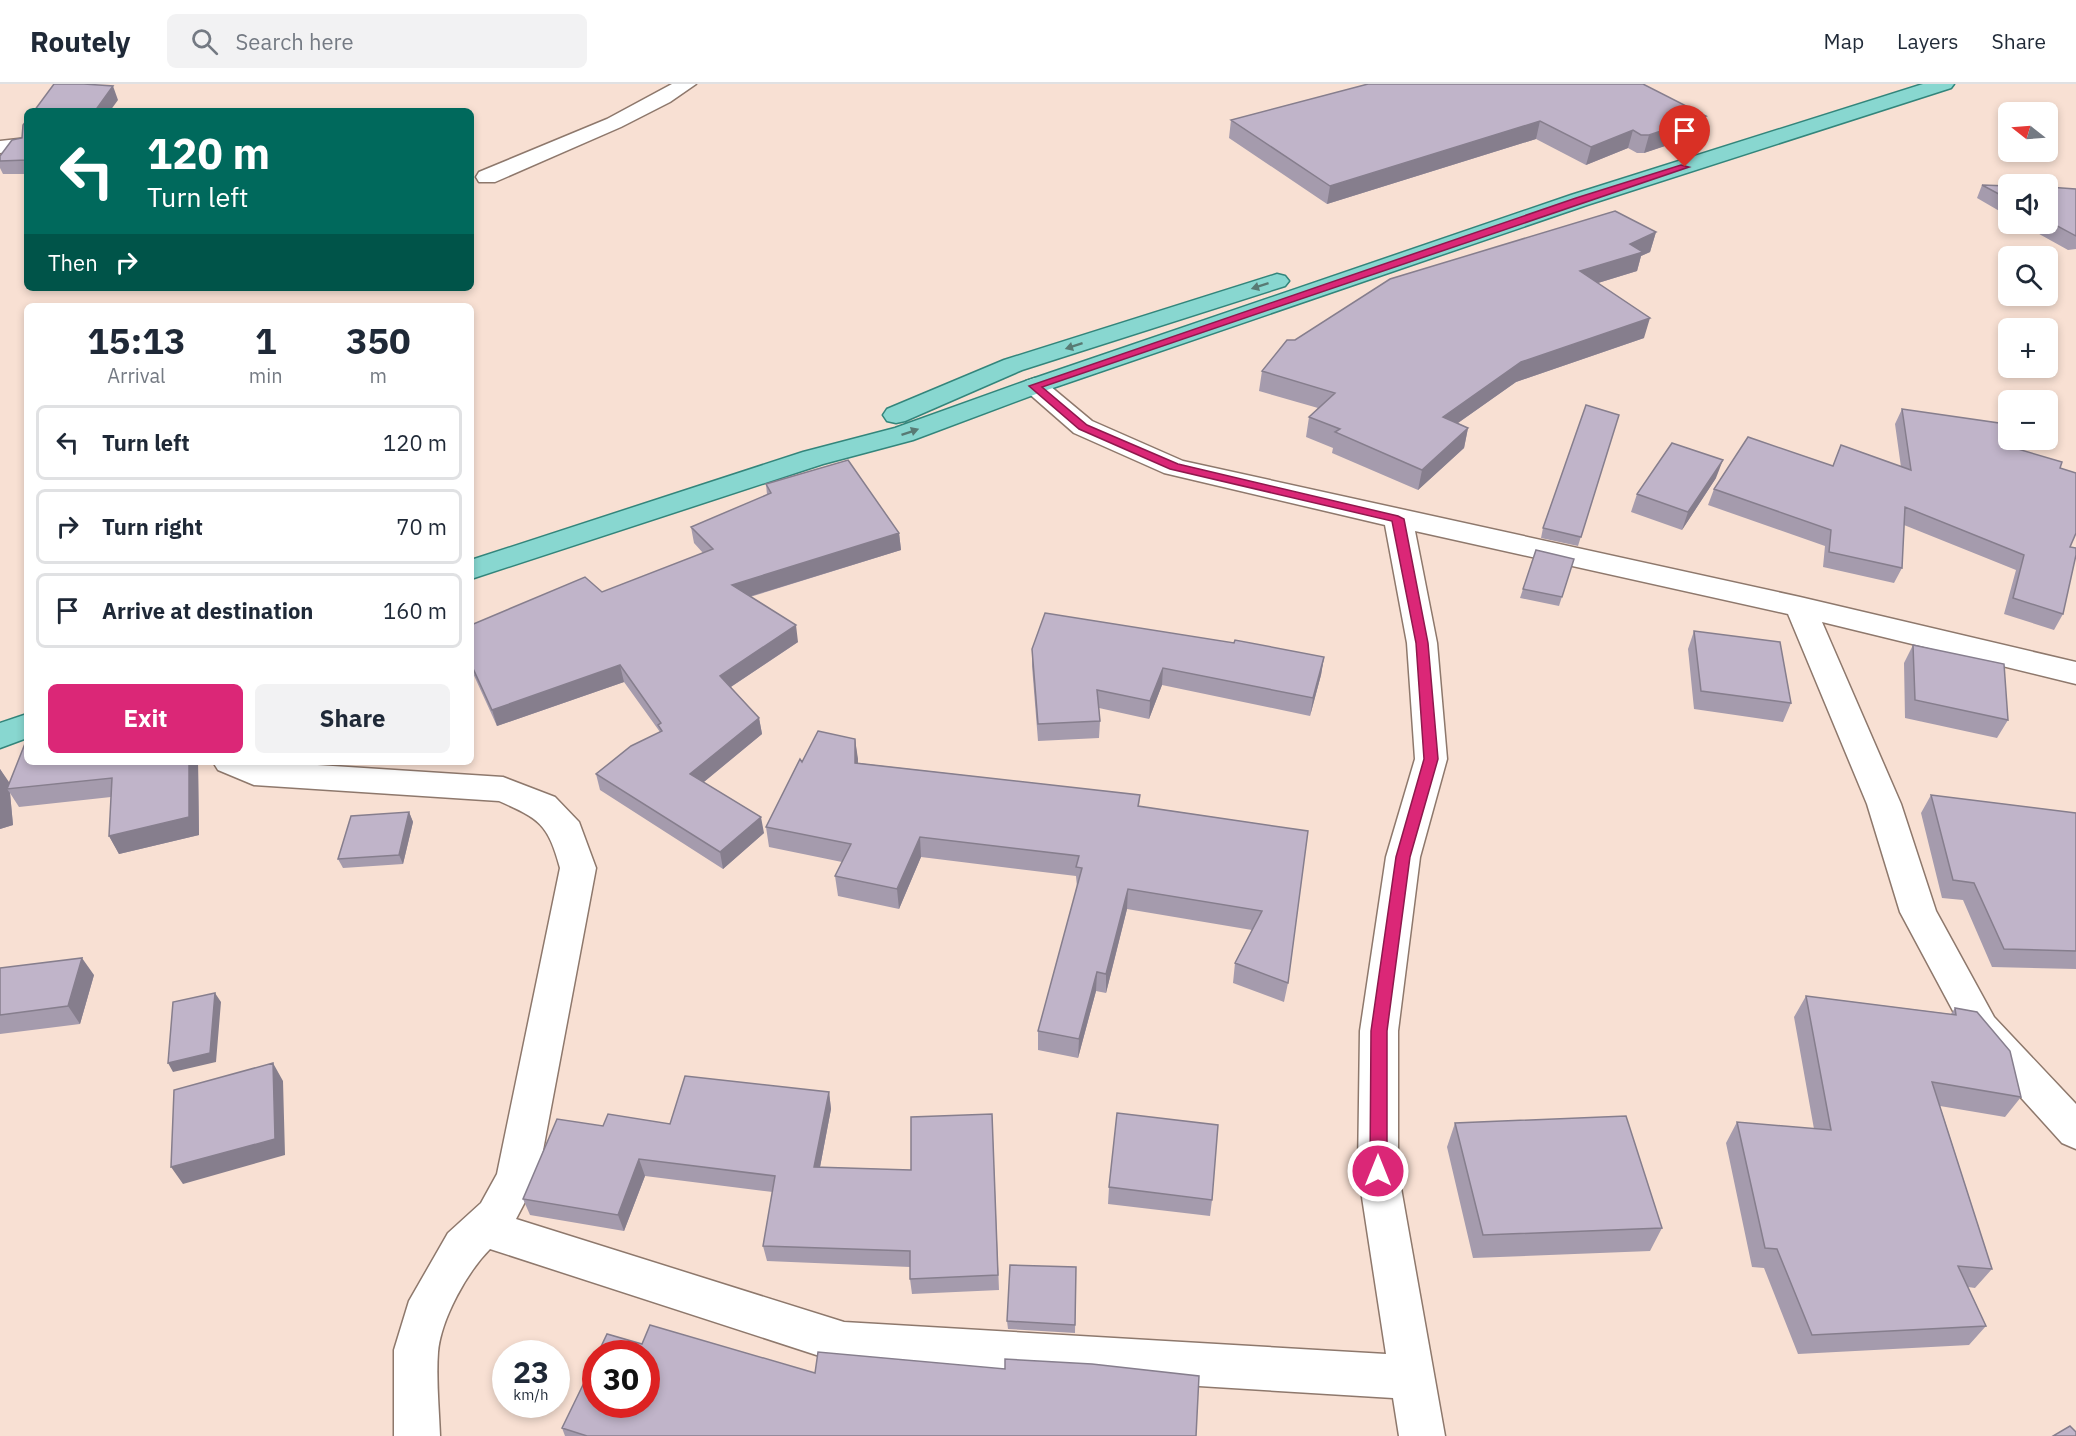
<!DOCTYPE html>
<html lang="en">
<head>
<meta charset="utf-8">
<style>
  body { margin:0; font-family:"IBM Plex Sans",sans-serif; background:#f2f2f3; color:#1f2937; height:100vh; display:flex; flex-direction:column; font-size:22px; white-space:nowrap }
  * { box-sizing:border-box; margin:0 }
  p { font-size:20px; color:#747a83 }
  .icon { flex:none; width:33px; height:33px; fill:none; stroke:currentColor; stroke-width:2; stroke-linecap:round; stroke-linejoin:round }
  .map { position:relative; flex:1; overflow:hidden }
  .sheet { position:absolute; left:24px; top:219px; width:450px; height:462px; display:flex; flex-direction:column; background:#fff; border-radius:9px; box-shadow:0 3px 9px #0003 }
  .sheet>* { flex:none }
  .top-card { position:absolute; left:24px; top:24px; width:450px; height:183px; border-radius:9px; box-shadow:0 3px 9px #0003; background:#00695c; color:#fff; overflow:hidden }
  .needle { width:39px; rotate:287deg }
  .fabs { position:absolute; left:1998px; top:18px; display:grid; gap:12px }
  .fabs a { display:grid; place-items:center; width:60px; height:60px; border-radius:9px; background:#fff; box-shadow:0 3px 9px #0003; font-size:30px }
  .speed { position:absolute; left:492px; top:1256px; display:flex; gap:12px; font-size:30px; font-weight:700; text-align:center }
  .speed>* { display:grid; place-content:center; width:78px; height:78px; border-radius:50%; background:#fff; box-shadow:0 3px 9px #0003; line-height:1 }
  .speed small { font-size:15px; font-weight:400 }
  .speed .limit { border:9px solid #d22; background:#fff; color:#111 }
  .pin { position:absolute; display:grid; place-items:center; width:51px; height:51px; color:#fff; margin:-62px -26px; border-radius:50% 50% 50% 0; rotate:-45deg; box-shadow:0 0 6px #0007 }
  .pin .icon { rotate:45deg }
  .me { position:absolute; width:66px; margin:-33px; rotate:0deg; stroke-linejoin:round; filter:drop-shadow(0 0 4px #0008) }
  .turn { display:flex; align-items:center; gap:21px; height:126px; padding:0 24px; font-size:27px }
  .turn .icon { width:78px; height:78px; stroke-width:2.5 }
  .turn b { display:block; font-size:42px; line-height:51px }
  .then { display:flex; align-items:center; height:57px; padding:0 24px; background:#0003; gap:12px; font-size:22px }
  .eta { display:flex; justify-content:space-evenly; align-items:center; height:102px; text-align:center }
  .eta b { font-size:36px; font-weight:700; line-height:42px }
  .primary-button { display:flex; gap:12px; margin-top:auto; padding:12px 24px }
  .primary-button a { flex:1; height:69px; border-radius:9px; background:#db2777; color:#fff; font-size:24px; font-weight:700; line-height:69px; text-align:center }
  .primary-button a+a { background:#f2f2f3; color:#1f2937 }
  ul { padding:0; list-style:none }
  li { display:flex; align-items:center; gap:18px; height:75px; margin:0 12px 9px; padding:0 12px; border:3px solid #e0e1e3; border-radius:9px }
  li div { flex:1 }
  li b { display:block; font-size:22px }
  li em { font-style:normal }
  header { display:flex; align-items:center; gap:36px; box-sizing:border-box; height:84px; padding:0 30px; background:#fff; border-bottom:2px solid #e0e1e3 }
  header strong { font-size:28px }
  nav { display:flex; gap:33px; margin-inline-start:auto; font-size:21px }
  .search { width:420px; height:54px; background:#f2f2f3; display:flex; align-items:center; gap:15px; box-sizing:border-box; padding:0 21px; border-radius:9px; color:#747a83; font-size:22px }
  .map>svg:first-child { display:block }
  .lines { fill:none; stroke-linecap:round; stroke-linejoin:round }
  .minor-casing { stroke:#8e786c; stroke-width:3 }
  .major-casing { stroke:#33857b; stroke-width:3 }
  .minor { fill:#fff; fill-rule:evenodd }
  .major { fill:#88d7d0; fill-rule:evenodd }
  .wall { fill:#a59bad }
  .shaded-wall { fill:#867e8d }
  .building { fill:#c0b4c9; stroke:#867e8d; stroke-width:1.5 }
  .oneway { fill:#587a74 }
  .route { fill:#db2777; stroke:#8e194d; stroke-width:1.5 }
</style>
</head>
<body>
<header>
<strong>Routely</strong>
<div class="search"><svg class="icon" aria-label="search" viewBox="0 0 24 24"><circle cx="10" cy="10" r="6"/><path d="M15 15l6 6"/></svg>Search here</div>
<nav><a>Map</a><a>Layers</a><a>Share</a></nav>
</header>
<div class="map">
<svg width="2076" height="1352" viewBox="0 0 2076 1352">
  <rect width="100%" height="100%" fill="#f8e0d3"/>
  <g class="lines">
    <g class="minor-casing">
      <path id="minor" d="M672,0H696L670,18L621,43L495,98H479L476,93L479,88L607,35Z
        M27,54V66L0,69V57Z
        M1035,294L1044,297L1092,337L1183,377L1800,513L2076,578V600L1822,538L1901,720L1936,827L1994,933L2076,1020V1065L2062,1059L1968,955L1900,828L1867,720L1788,530L1415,447L1437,559L1447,675L1420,773L1398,947V1087L1445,1352H1399L1393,1314L844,1280L490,1165C467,1188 441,1235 438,1268C436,1295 439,1324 440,1352H394V1266L409,1217L448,1149L481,1119L497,1090L560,784C548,740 540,735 499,717L254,701L218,686L213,678H271L503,693L555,713L579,738L596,784L538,1093L516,1135L844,1238L1386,1270L1358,1087L1360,947L1386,773L1415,675L1407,559L1385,441L1164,389L1074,349L1026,307L1022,302L1026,297Z"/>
    </g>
    <g class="major-casing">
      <path id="major" d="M1923,0H1954L1951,4L1587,121L1044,307L913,356L823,380L471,495V476L803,368L895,344L1026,297L1571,111Z
        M1277,190L1285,192L1289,197L1285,202L1022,286L905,337L896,339L887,337L883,331L887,325L1004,276Z
        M27,630V654L0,664V639Z"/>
    </g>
    <use href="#minor" class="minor"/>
    <use href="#major" class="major"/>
  </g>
  <path class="wall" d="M1368,0L1701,50L1644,69H1637L1628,64L1586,81L1536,55L1327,120L1229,54L1231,36Z
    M27,36V90H3L0,84V72L22,54Z
    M1982,101L2008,102V132L1977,114Z
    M2048,104L2076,105V165L2068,166L2021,140H2048Z
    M1656,148L1650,168L1641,172L1637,187L1598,199L1644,254L1516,298L1458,339L1468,344L1464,364L1418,406L1332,369L1333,364L1306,353L1309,333L1318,324L1259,307L1262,287L1295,256Z
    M1902,325L2004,361L2060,384L2070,463L2063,530L2054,546L2004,530L2016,486L1904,441L1902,484L1894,499L1823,483L1825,462L1708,421L1714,405L1833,382L1841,361L1901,383L1895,340Z
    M1619,331L1578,462L1541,454L1543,444Z
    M1716,394L1682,446L1631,428L1637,410Z
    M766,400L899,449L901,466L750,513L798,558L731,603L759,634L762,650L704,698L764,749L723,785L600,706L596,690L660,648L624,598L497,642L471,585V541L602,508L703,469L694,459L691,443L767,411Z
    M1574,475L1559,522L1520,514L1523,505Z
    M1694,547L1791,619L1783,638L1694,625L1688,565Z
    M1913,561L2008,636L1997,654L1905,634L1904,579Z
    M1032,565L1324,573L1321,591L1310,632L1162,601L1149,635L1099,624L1100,637L1099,654L1038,657L1032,582Z
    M855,655L858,679L1140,711L1139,722L1308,747L1288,899L1284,918L1233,899L1235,879L1252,846L1127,825L1106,909L1096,907L1078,974L1038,966V947L1077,803L1076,792L921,773L899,825L838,812L835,792L842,778L769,763L766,743L802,678Z
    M27,678H198L199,751L119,770L109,752L111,713L19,723L10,709L13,741L0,745V685L9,700Z
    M1931,711L2076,729V885L1992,883L1963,816L1942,814L1921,729Z
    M409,728L413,738L403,780L343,784L338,775Z
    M0,884L94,891L80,940L0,950Z
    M1806,912L1951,930L1955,924L2021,1013L2005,1033L1940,1022L1992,1185L1975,1204L1968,1203L1986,1242L1969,1261L1798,1270L1764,1184L1752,1183L1726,1059L1737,1038L1814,1045L1794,933Z
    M829,1008L831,1025L820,1083L911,1086L992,1030L999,1206L912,1210L910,1195V1183L767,1177L763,1162L773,1108L645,1092L624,1147L530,1131L523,1115L603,1042L670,1040Z
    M1455,1039L1662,1144L1650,1167L1473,1174L1447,1063Z
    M1109,1103L1212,1116L1210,1132L1108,1120Z
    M1076,1183L1075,1249L1008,1245L1007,1237Z
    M642,1260L815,1289L1196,1352H565L562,1344Z"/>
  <path class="shaded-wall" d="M113,2L118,16L110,27H95Z
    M1706,32L1701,50L1644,69L1649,51Z
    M1540,37L1536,55L1327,120L1330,102Z
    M1633,46L1628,64L1586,81L1591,63Z
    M1656,148L1650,168L1641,172L1637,187L1575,206L1580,187L1630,160Z
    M1650,234L1644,254L1516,298L1438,353L1443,333L1521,278Z
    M1468,344L1464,364L1418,406L1422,386Z
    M1723,376L1716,394L1682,446L1688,428Z
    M899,449L901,466L735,517L732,501Z
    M796,541L798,558L723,608L720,592Z
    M1324,573L1321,591L1310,632L1313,614Z
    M620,581L624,598L497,642L492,626Z
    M1163,584L1162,601L1149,635L1150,617Z
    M759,634L762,650L694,706L690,690Z
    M855,655L858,675L857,699L855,679Z
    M189,678H198L199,751L119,770L109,752Z
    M0,685L9,698V704L7,705L10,709L13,741L0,745Z
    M409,728L413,738L403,780L399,771Z
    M761,733L764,749L723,785L720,768Z
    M920,753L921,773L899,825L897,805Z
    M1128,805L1127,825L1106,909V890Z
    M82,874L94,891L80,940L68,922Z
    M1097,888L1096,907L1078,974L1079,955Z
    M215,909L221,918L216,978L173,988L168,979Z
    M273,979L283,997L285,1071L183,1100L171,1083Z
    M829,1008L831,1025L817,1099L814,1083Z
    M639,1075L645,1092L624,1147L618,1131Z"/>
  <path class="building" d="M54,0H84L113,2L95,27H34Z
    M1368,0H1643L1706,32L1649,51H1641L1633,46L1591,63L1540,37L1330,102L1231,36Z
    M27,36V76L0,77V72L12,56L22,54L23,41Z
    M1982,101L2008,102V115Z
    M2048,103L2076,105V152L2048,137Z
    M1615,127L1656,148L1630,160L1643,168L1580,187L1650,234L1521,278L1443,333L1468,344L1422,386L1335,348L1340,345L1309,333L1335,309L1262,287L1287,256H1295L1390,195Z
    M1586,321L1619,331L1581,453L1543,444Z
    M1902,325L1999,339L2004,361L2062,378L2060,384L2076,389V449L2070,463L2076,464V471L2063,530L2013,514L2024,471L1905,423L1902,484L1829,468L1831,446L1714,405L1748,353L1833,382L1841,361L1911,386Z
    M1672,359L1723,376L1688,428L1637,410Z
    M848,376L899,449L732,501L796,541L720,592L759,634L690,690L761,733L720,768L596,690L631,662L662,647L658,641L661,639L620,581L492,626L471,580V541L585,493L602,508L713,465L691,443L771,409L766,400Z
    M1536,466L1574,475L1562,513L1523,505Z
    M1045,529L1234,559L1235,556L1324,573L1313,614L1163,584L1150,617L1097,606L1100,637L1038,640L1032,565Z
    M1694,547L1780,558L1791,619L1701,607Z
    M1913,561L2004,580L2008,636L1915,616Z
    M818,647L855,655V679L1140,711L1138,722L1308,747L1288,899L1235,879L1262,827L1128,805L1106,890L1097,888L1079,955L1038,947L1082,784L1076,783L1079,772L920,753L897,805L835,792L851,760L766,743L800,675L802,678Z
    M26,657H27V678H189V733L109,752L112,694L7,705Z
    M1931,711L2076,729V867L2004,865L1974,799L1953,796Z
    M409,728L399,771L338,775L351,732Z
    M82,874L68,922L0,931V884Z
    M215,909L210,969L168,979L173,918Z
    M1806,912L1956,931L1955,924L1977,928L2010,967L2021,1013L1932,998L1992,1185L1958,1182L1986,1242L1812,1251L1777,1165L1765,1164L1737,1038L1831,1046Z
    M273,979L275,1055L171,1083L174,1006Z
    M685,992L829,1008L814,1083L911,1086V1033L992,1030L998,1191L910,1195V1167L763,1162L775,1092L639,1075L618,1131L523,1115L557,1035L603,1042L608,1030L670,1040Z
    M1117,1029L1218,1041L1212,1116L1109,1103Z
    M1626,1032L1662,1144L1483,1151L1455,1039Z
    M1010,1181L1076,1183L1075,1241L1007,1237Z
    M650,1241L815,1289L818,1268L1005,1285V1275L1092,1280L1199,1292L1196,1352H587L562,1344L596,1274V1320H646V1269H598L607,1250L642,1260Z
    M2070,1342L2076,1348V1352H2053Z"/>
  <defs><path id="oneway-solid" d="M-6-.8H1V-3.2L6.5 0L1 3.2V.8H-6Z" transform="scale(1.5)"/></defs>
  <g class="oneway">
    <use href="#oneway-solid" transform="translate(1260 202) rotate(162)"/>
    <use href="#oneway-solid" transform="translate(1074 262) rotate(162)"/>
    <use href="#oneway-solid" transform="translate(910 348) rotate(-19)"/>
  </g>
  <path class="route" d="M1681,81L1689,83L1042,303L1087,341L1178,380L1398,432L1404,435L1428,559L1438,675L1410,773L1387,947V1087L1384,1092L1378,1094L1372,1092L1370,1087L1371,947L1396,773L1424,675L1416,559L1392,437L1170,385L1079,345L1029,302L1576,114Z"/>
</svg>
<div class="fabs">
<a><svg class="needle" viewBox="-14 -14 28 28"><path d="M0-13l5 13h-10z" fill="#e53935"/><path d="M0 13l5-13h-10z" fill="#747a83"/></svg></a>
<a><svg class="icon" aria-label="sound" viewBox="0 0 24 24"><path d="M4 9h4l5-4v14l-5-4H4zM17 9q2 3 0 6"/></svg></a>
<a><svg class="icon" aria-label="search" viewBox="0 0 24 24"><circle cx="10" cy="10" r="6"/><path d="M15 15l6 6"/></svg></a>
<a>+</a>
<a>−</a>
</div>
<div class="speed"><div>23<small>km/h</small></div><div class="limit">30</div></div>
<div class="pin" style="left:1685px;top:83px;background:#d93025"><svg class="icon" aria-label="arrive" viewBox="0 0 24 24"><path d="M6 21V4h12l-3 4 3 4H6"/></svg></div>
<svg class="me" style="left:1378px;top:1087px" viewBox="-20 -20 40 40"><circle r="17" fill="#db2777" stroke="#fff" stroke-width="3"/><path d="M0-11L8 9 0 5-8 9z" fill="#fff"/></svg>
<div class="top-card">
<div class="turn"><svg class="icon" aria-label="left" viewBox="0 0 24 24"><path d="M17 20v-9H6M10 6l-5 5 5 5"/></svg><div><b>120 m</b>Turn left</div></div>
<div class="then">Then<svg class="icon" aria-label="right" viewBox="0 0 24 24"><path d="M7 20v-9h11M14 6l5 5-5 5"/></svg></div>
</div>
<section class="sheet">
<div class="eta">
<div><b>15:13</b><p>Arrival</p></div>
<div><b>1</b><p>min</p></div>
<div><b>350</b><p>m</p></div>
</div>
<ul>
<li><svg class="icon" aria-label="left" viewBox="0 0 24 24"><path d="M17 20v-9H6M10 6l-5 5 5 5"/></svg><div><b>Turn left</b></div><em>120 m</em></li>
<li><svg class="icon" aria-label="right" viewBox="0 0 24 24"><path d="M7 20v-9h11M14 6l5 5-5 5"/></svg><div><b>Turn right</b></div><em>70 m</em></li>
<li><svg class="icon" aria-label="arrive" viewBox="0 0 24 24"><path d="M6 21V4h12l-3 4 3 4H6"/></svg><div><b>Arrive at destination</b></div><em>160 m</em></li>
</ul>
<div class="primary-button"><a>Exit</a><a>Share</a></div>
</section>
</div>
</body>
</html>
